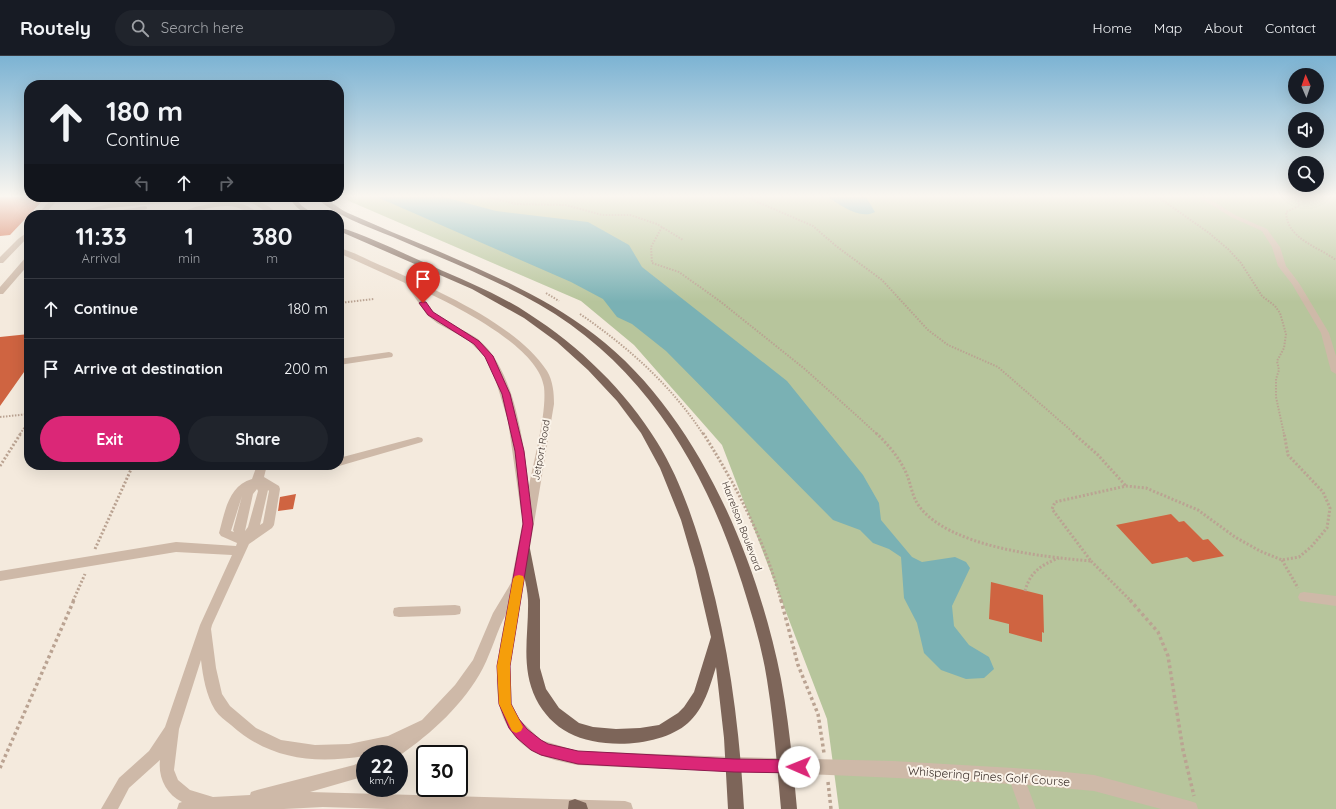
<!DOCTYPE html>
<html lang="en">
<head>
<meta charset="utf-8">
<style>
  body { margin:0; font-family:Quicksand,sans-serif; background:#20242c; color:#f1f3f6; height:100vh; display:flex; flex-direction:column; font-size:15px; white-space:nowrap }
  * { box-sizing:border-box; margin:0 }
  p { font-size:13px; color:#9ea1a6 }
  .icon { flex:none; width:22px; height:22px; fill:none; stroke:currentColor; stroke-width:2; stroke-linecap:round; stroke-linejoin:round }
  .map { position:relative; flex:1; overflow:hidden }
  .drawer { position:absolute; left:24px; top:154px; width:320px; height:260px; display:flex; flex-direction:column; background:#171b24; border-radius:16px; box-shadow:0 4px 16px #0002 }
  .drawer>* { flex:none }
  .banner { position:absolute; left:24px; top:24px; width:320px; height:122px; border-radius:16px; box-shadow:0 4px 16px #0002; background:#171b24; color:#f1f3f6; overflow:hidden }
  .needle { width:26px; rotate:358deg }
  .controls { position:absolute; left:1288px; top:12px; display:grid; gap:8px }
  .controls a { display:grid; place-items:center; width:36px; height:36px; border-radius:50%; background:#171b24; box-shadow:0 4px 16px #0002; font-size:20px }
  .speed { position:absolute; left:356px; top:689px; display:flex; gap:8px; font-size:20px; font-weight:700; text-align:center }
  .speed>* { display:grid; place-content:center; width:52px; height:52px; border-radius:50%; background:#171b24; box-shadow:0 4px 16px #0002; line-height:1 }
  .speed small { font-size:10px; font-weight:400 }
  .speed .limit { border:2px solid #111; border-radius:6px; background:#fff; color:#111 }
  .pin { position:absolute; display:grid; place-items:center; width:34px; height:34px; color:#fff; margin:-41px -17px; border-radius:50% 50% 50% 0; rotate:-45deg; box-shadow:0 0 4px #0007 }
  .pin .icon { rotate:45deg }
  .me { position:absolute; width:44px; margin:-22px; rotate:271deg; stroke-linejoin:round; filter:drop-shadow(0 0 3px #0008) }
  .turn { display:flex; align-items:center; gap:14px; height:84px; padding:0 16px; font-size:18px }
  .turn .icon { width:52px; height:52px; stroke-width:2.5 }
  .turn b { display:block; font-size:28px; line-height:34px }
  .lanes { display:flex; align-items:center; height:38px; padding:0 16px; background:#0003; justify-content:center; gap:20px; direction:ltr }
  .lanes .off { opacity:.35 }
  .eta { display:flex; justify-content:space-evenly; align-items:center; height:68px; text-align:center }
  .eta b { font-size:24px; font-weight:700; line-height:28px }
  .cta { display:flex; gap:8px; margin-top:auto; padding:8px 16px }
  .cta a { flex:1; height:46px; border-radius:24px; background:#db2777; color:#fff; font-size:16px; font-weight:700; line-height:46px; text-align:center }
  .cta a+a { background:#20242c; color:#f1f3f6 }
  ul { padding:0; list-style:none }
  li { display:flex; align-items:center; gap:12px; height:60px; padding:0 16px; border-top:1px solid #363941 }
  li div { flex:1 }
  li b { display:block; font-size:15px }
  li em { font-style:normal }
  header { display:flex; align-items:center; gap:24px; box-sizing:border-box; height:56px; padding:0 20px; background:#171b24; border-bottom:1px solid #363941 }
  header strong { font-size:19px }
  nav { display:flex; gap:22px; margin-inline-start:auto; font-size:14px }
  .search { width:280px; height:36px; background:#20242c; display:flex; align-items:center; gap:10px; box-sizing:border-box; padding:0 14px; border-radius:22px; color:#9ea1a6; font-size:15px }
  .map>svg:first-child { display:block }
  .green { fill:#b7c59c }
  .water { fill:#7ab1b4 }
  .building { fill:#cf6441 }
  .lines { fill:none; stroke-linecap:round; stroke-linejoin:round }
  .path-far2 { stroke:#baa392; stroke-width:2; stroke-dasharray:1.5 1.5; stroke-linecap:butt }
  .path-far1 { stroke:#baa392; stroke-width:3; stroke-dasharray:2 2; stroke-linecap:butt }
  .path { stroke:#baa392; stroke-width:3.5; stroke-dasharray:3 3; stroke-linecap:butt }
  .minor { fill:#ceb9a8; fill-rule:evenodd }
  .major { fill:#7d6559; fill-rule:evenodd }
  .route { fill:#db2777; stroke:#8e194d }
  .slow { fill:#f59e0b }
  .labels { text-anchor:middle; dominant-baseline:central; stroke-width:4; stroke-linejoin:round; paint-order:stroke }
  .street-label { font-size:10px; fill:#3a2e29; stroke:#fbf4ea }
  .near-street-label { font-size:12px; fill:#3a2e29; stroke:#fbf4ea }
</style>
</head>
<body>
<header>
<strong>Routely</strong>
<div class="search"><svg class="icon" aria-label="search" viewBox="0 0 24 24"><circle cx="10" cy="10" r="6"/><path d="M15 15l6 6"/></svg>Search here</div>
<nav><a>Home</a><a>Map</a><a>About</a><a>Contact</a></nav>
</header>
<div class="map">
<svg width="1336" height="753" viewBox="0 0 1336 753">
  <rect width="100%" height="100%" fill="#f4eadd"/>
  <path class="green" d="M344,141H1336V753H839L827,663L722,389L634,289L581,245L349,145Z"/>
  <path class="water" d="M377,141H444L496,155L588,166L629,189L642,211L787,325L863,419L879,447L881,464L912,501L922,506L955,501L966,506L970,512L952,550L954,570L969,589L989,601L994,613L984,622L966,623L941,614L924,597L917,567L904,542L901,501L889,493L873,487L860,474L833,464L666,295L632,268L617,261L603,243L571,226Z
    M828,141H866L875,156C860,164 840,149 828,141Z"/>
  <path class="building" d="M0,141H46L10,179L0,180Z
    M29,278V309L0,350V281Z
    M296,438L293,453L278,455L280,441Z
    M1171,458L1179,466L1184,465L1203,484L1208,483L1224,500L1193,506L1187,501L1152,508L1116,469Z
    M991,526L1043,539L1044,577L1042,576V586L1009,577V568L989,563Z"/>
  <g class="lines">
    <path class="path-far2" d="M488,141L516,148L566,149L602,159H630L657,168L683,184
      M746,141L813,170L836,190L882,224L928,274L948,289L998,311L1075,378
      M1158,141L1209,177L1228,193L1241,207L1262,240L1275,250L1280,257L1286,278L1284,292L1277,305L1279,314L1276,323V341L1284,378
      M1293,141L1299,146V150L1286,156C1287,183 1317,190 1336,204
      M662,171L651,191L652,207L679,216L721,246L806,314L877,378
      M546,237L559,245
      M339,247L374,243
      M580,258C628,291 671,329 703,378
      M0,361L29,358
      M20,378L29,365"/>
    <path class="path-far1" d="M703,377C736,429 765,485 781,545
      M876,377C888,388 901,404 907,419C911,429 912,440 919,450C949,491 1043,501 1091,505L1052,453L1055,446L1126,430L1146,432L1198,454L1235,481L1260,495L1282,504L1299,501L1311,491L1327,472L1330,452L1323,436L1288,399L1284,377
      M1073,377L1098,399L1126,430
      M0,410L21,377
      M95,493L133,409
      M1282,504L1298,532
      M1091,505L1131,545
      M1025,535C1030,516 1041,509 1059,502
      M73,545L85,518"/>
    <path class="path" d="M781,544L798,609L818,658L824,697
      M1130,544L1158,576L1168,600L1183,694L1194,740
      M0,712L74,544
      M828,726L831,753"/>
    <path class="minor" d="M53,141H60L44,159H37Z
      M185,141H209L206,143L109,152L76,159H64L109,148Z
      M232,141C249,141 266,145 278,159H271L254,148Z
      M1199,141H1206L1235,159L1267,173L1280,191L1286,210L1299,227L1329,277L1336,300V318L1331,315L1321,277L1292,228L1278,210L1272,191L1262,175L1231,161Z
      M219,146C234,146 249,147 260,159C249,159 240,150 228,150C209,149 193,159 175,159L195,151Z
      M145,150L147,151V153L116,159H102L105,157Z
      M29,175V180L3,207H0V201L18,183Z
      M339,192C355,196 371,206 387,212C438,235 516,268 547,315C553,325 554,337 554,348L510,610L512,648L519,663L541,684L577,695L734,701L893,705L1046,714L1094,719L1190,745L1196,747L1198,753H1161L1094,735L1027,729L1036,753H1020L1011,728C866,719 722,716 577,709C562,706 543,702 530,694C483,662 497,605 506,558C497,575 492,594 483,612C464,648 432,677 399,700V698H382V696L365,698V700C314,708 270,704 231,669C225,664 219,660 215,654C206,639 203,621 201,604L179,673L174,714L178,724L190,734L213,741L250,739L251,736L257,734L354,709L365,703V720L362,721L310,736L625,745L631,747L633,753H387L323,751L284,753H177L179,747L182,746C166,738 158,721 160,704L129,732L118,753H101L119,722L149,695L165,671L200,569L232,499L176,496L0,525V515L176,486L236,490L237,487L221,480L219,477C225,456 228,430 252,423L257,409H267L264,421L279,430L280,433L274,469L272,472L249,488L212,569L211,573L216,612L222,638L230,650L256,672L281,684L315,689L349,688L388,680L422,664L455,629L473,604L493,557L511,527L524,459L521,456L508,365L494,319L485,301L468,284L437,267L427,259L405,227L339,197ZM416,231C451,248 538,289 544,331C547,357 534,403 529,430C523,385 515,314 478,283C467,275 454,271 443,264C431,256 424,243 416,231ZM257,433L258,435L248,471L245,475L253,438ZM268,434L269,435L263,467L260,469ZM242,440L233,474L234,476L231,475Z
      M26,201H29V208L3,238H0V231Z
      M389,296L392,297L393,299L392,301L339,309V303Z
      M418,381L422,382L423,384L422,386L339,410L337,409H339V402Z
      M322,409H334C332,413 328,414 323,413Z
      M1304,536L1336,540V550L1300,545L1298,541L1300,537Z
      M455,549L460,550L461,554L460,558L455,559L399,561L394,560L393,556L394,552L399,551Z"/>
    <path class="major" d="M288,141H294L302,150L315,159C303,159 295,150 288,141Z
      M315,141C328,141 337,152 348,157C378,170 408,183 438,195C493,219 547,242 595,279C696,356 757,501 781,623C789,666 793,710 797,753H781C777,710 774,667 767,624C762,591 752,559 742,527C704,407 638,298 522,239C480,217 436,200 393,181C366,170 336,160 315,141Z
      M339,171C371,181 402,197 432,210C465,225 499,238 529,258C579,290 626,335 657,386C677,418 690,454 701,490C727,576 739,663 744,753H728L724,682L716,611C710,630 704,653 688,667C661,691 601,694 569,677C555,670 543,657 536,643C520,610 529,578 528,544C527,527 521,510 518,493L520,490L524,488L528,490L530,493L540,544V612L546,633L559,652L579,667L593,671L616,673L640,672L659,669L678,657L684,651L694,636L711,581L695,512L681,464L660,412L641,377L617,345L588,314L557,286L524,262L472,233L339,175Z
      M575,743L586,747L588,753H568L569,745Z"/>
  </g>
  <linearGradient id="sky" x2="0" y2="1"><stop stop-color="#7cb3d3"/><stop offset="0.57" stop-color="#faf6f0"/><stop offset="1" stop-color="#faf6f0" stop-opacity="0"/></linearGradient>
  <rect width="1336" height="246" fill="url(#sky)"/>
  <path class="route" d="M421,246H426L433,256L479,285L493,300L510,338L524,395L533,468L510,610L511,648L519,663L527,673L541,684L548,688L578,695L734,703L799,704L803,706L806,711L803,715L799,717L734,716L578,708L541,699L531,694L517,682L509,672L499,648L497,610L523,468L515,395L502,338L485,301L474,288L428,259L419,247Z"/>
  <path class="slow" d="M519,519L523,520L524,523L510,610L511,648L523,671L521,675L516,677L512,675L499,648L497,610L513,523L515,520Z"/>
  <g class="labels">
    <g class="street-label">
      <text transform="translate(541 394) rotate(-80)">Jetport Road</text>
      <text transform="translate(742 470) rotate(69)">Harrelson Boulevard</text>
    </g>
    <g class="near-street-label">
      <text transform="translate(989 720) rotate(4)">Whispering Pines Golf Course</text>
    </g>
  </g>
</svg>
<div class="controls">
<a><svg class="needle" viewBox="-14 -14 28 28"><path d="M0-13l5 13h-10z" fill="#e53935"/><path d="M0 13l5-13h-10z" fill="#9ea1a6"/></svg></a>
<a><svg class="icon" aria-label="sound" viewBox="0 0 24 24"><path d="M4 9h4l5-4v14l-5-4H4zM17 9q2 3 0 6"/></svg></a>
<a><svg class="icon" aria-label="search" viewBox="0 0 24 24"><circle cx="10" cy="10" r="6"/><path d="M15 15l6 6"/></svg></a>
</div>
<div class="speed"><div>22<small>km/h</small></div><div class="limit">30</div></div>
<div class="pin" style="left:423px;top:247px;background:#d93025"><svg class="icon" aria-label="arrive" viewBox="0 0 24 24"><path d="M6 21V4h12l-3 4 3 4H6"/></svg></div>
<svg class="me" style="left:799px;top:711px" viewBox="-20 -20 40 40"><circle r="19" fill="#fff"/><path d="M0-13L10 11 0 6-10 11z" fill="#db2777"/></svg>
<div class="banner">
<div class="turn"><svg class="icon" aria-label="ahead" viewBox="0 0 24 24"><path d="M12 20V5M6 11l6-6 6 6"/></svg><div><b>180 m</b>Continue</div></div>
<div class="lanes"><svg class="icon off" aria-label="left" viewBox="0 0 24 24"><path d="M17 20v-9H6M10 6l-5 5 5 5"/></svg><svg class="icon" aria-label="ahead" viewBox="0 0 24 24"><path d="M12 20V5M6 11l6-6 6 6"/></svg><svg class="icon off" aria-label="right" viewBox="0 0 24 24"><path d="M7 20v-9h11M14 6l5 5-5 5"/></svg></div>
</div>
<section class="drawer">
<div class="eta">
<div><b>11:33</b><p>Arrival</p></div>
<div><b>1</b><p>min</p></div>
<div><b>380</b><p>m</p></div>
</div>
<ul>
<li><svg class="icon" aria-label="ahead" viewBox="0 0 24 24"><path d="M12 20V5M6 11l6-6 6 6"/></svg><div><b>Continue</b></div><em>180 m</em></li>
<li><svg class="icon" aria-label="arrive" viewBox="0 0 24 24"><path d="M6 21V4h12l-3 4 3 4H6"/></svg><div><b>Arrive at destination</b></div><em>200 m</em></li>
</ul>
<div class="cta"><a>Exit</a><a>Share</a></div>
</section>
</div>
</body>
</html>
